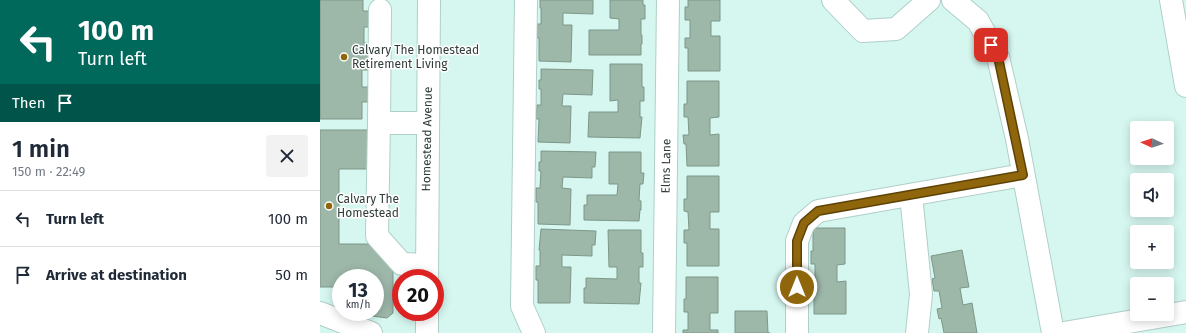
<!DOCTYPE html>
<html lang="en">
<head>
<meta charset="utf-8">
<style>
  body { margin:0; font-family:"Fira Sans",sans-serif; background:#f2f2f3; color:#1f2937; height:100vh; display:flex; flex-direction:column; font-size:15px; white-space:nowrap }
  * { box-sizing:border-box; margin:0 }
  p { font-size:13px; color:#747a83 }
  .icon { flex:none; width:22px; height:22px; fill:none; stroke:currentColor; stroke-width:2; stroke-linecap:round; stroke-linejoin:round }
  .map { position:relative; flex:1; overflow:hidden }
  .details { display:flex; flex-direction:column; background:#fff; width:320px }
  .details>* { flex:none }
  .guide { background:#00695c; color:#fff; overflow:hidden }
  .needle { width:26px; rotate:273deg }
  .buttons { position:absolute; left:810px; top:121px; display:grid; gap:8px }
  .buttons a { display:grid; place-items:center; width:44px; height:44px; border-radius:4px; background:#fff; box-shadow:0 2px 10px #0003; font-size:20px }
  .speed { position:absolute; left:12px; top:269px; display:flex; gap:8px; font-size:20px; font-weight:700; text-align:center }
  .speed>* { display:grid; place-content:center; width:52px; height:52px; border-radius:50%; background:#fff; box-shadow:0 2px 10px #0003; line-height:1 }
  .speed small { font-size:10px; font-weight:400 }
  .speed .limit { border:6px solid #d22; background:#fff; color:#111 }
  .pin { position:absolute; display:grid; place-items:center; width:34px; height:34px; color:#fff; margin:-17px; border-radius:8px; box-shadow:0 2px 6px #0006 }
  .me { position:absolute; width:44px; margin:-22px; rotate:0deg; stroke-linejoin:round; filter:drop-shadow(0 0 3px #0008) }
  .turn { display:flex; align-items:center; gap:14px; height:84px; padding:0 12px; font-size:18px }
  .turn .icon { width:52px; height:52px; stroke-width:2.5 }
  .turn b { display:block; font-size:28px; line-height:34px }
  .then { display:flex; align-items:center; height:38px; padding:0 12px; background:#0003; gap:8px; font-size:15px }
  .round { display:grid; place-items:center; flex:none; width:42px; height:42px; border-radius:4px; background:#f2f2f3 }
  .headline { display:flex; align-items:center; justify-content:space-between; height:68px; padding:0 12px }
  h1 { font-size:24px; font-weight:600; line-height:30px }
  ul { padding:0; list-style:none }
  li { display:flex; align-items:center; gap:12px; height:56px; padding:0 12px; border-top:1px solid #e0e1e3 }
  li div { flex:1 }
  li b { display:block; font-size:15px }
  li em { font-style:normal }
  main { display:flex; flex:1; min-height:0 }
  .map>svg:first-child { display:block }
  .building { fill:#9db7a9; stroke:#7d9789 }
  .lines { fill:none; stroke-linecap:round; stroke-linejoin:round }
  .minor-casing { stroke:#afcfc8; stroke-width:24 }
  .minor { stroke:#fff; stroke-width:22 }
  .route-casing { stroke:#5d4207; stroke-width:10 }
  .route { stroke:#8f660b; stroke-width:7 }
  .poi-dot { fill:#8f660b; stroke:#fff; stroke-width:1.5 }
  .labels { text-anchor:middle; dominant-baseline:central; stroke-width:3; stroke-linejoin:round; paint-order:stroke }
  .poi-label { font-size:12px; fill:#303d3a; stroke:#fff; text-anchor:start }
  .street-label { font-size:12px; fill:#303d3a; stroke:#fff }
</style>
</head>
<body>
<main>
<section class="details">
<div class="guide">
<div class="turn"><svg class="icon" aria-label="left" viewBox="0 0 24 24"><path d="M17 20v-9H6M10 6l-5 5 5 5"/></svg><div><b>100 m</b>Turn left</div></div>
<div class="then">Then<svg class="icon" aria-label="arrive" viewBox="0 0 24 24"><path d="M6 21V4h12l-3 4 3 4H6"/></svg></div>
</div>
<div class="headline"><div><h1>1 min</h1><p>150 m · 22:49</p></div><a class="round"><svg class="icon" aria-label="close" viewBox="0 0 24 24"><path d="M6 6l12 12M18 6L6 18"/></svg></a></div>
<ul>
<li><svg class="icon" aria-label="left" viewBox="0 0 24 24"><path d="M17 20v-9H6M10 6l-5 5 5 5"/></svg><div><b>Turn left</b></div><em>100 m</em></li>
<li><svg class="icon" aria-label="arrive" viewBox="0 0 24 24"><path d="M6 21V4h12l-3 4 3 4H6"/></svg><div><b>Arrive at destination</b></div><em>50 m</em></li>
</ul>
</section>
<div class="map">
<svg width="866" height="333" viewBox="0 0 866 333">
  <rect width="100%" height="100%" fill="#d6f7f0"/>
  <path class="building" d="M0,0H43V11H49V27H44V43H49V70H42V87H48V102H42V119H0Z
    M220,0H273V14L243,13V25H252L251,62L219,61V38H217V24H221V8H220Z
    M290,0H323V5H325V19H321V35H322V44H321V55H269V30H299V19L290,18Z
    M368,0H400V21H391V36H400V71H368V48H365V38H370V20H365V7H368Z
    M290,64H322V87H324V101H320V117H322L320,138L268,137L269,112H298V100L290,101Z
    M221,69L273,70L272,95L243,94L242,106H251L250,143L218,142L219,119H216L217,105H221V89H219V80H221Z
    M367,81H399V117L390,118V135L399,134V166H367L366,144H364L363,135H369L368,117H364V104H367Z
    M0,130H49V169H19V244H55L73,263V313L67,318L52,316L48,312H55V278H21V287H0Z
    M221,151L276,152L275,167H272V178L243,177L242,188L251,189L250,225L218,224V202H216V188H220L221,171H219V162H221Z
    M289,152H321V173H324L323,184H320L319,200L321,201V210H320L319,221L264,220V205H267V195H297L298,184H289Z
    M367,176H399V212H390V229H399V266H367V243H364V230H369L368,212L364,211V199H367Z
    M493,228H525V264L517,265V282L526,281V314H494V291L491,292V282H495V264H491V251H493Z
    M221,229L276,231L275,245H272V256L242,255V267H251L250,303H218V280H216V266H220V250H219Z
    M288,230H321V253H323V267H319V283H321L319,304L264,303V288H266V278L297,279V267H289Z
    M642,250L649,287L640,288L643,305L652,303L657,333H624L621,318L619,319L617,309L622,308L619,291H614L612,279L615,278L611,256Z
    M366,277H398V313H390V330H398V333H363V330H368V312H364V299H366Z
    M415,311H447L448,333H450H415Z"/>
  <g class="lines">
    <g class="minor-casing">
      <path id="minor" d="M206,0L202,306L214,333
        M513,0L543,31L576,29L609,0
        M633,0L658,21L678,57L697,139L733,333
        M851,0L866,86
        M60,10L59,123H107
        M59,123L57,236L82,264L106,265
        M591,195L601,294L597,333
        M107,278L109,0
        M107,312V333
        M0,313L51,333
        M344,333L348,0
        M477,333V241L484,223L498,211L703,175
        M744,333L866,312"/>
    </g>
    <use href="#minor" class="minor"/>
  </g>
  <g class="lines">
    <g class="route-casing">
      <path id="route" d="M477,287V241L484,223L498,211L703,175L678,57L671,45"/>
    </g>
    <use href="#route" class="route"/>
  </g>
  <g class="poi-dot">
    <circle cx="24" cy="57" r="4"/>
    <circle cx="9" cy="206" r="4"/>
  </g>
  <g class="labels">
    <g class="poi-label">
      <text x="32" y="50">Calvary The Homestead<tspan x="32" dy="14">Retirement Living</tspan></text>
      <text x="17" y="199">Calvary The<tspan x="17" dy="14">Homestead</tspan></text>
    </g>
    <g class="street-label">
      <text transform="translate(107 139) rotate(-89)">Homestead Avenue</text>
      <text transform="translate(346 166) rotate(-89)">Elms Lane</text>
    </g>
  </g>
</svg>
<div class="buttons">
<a><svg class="needle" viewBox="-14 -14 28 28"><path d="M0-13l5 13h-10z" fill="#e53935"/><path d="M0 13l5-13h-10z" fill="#747a83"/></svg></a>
<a><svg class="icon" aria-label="sound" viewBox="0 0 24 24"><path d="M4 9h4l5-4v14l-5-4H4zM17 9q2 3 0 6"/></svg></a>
<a>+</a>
<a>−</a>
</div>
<div class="speed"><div>13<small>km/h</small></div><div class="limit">20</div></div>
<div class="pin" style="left:671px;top:45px;background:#d93025"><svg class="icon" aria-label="arrive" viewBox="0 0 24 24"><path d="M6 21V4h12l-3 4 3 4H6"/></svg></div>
<svg class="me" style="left:477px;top:287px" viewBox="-20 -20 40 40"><circle r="17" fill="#8f660b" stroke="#fff" stroke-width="3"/><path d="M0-11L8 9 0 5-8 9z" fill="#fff"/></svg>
</div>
</main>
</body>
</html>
